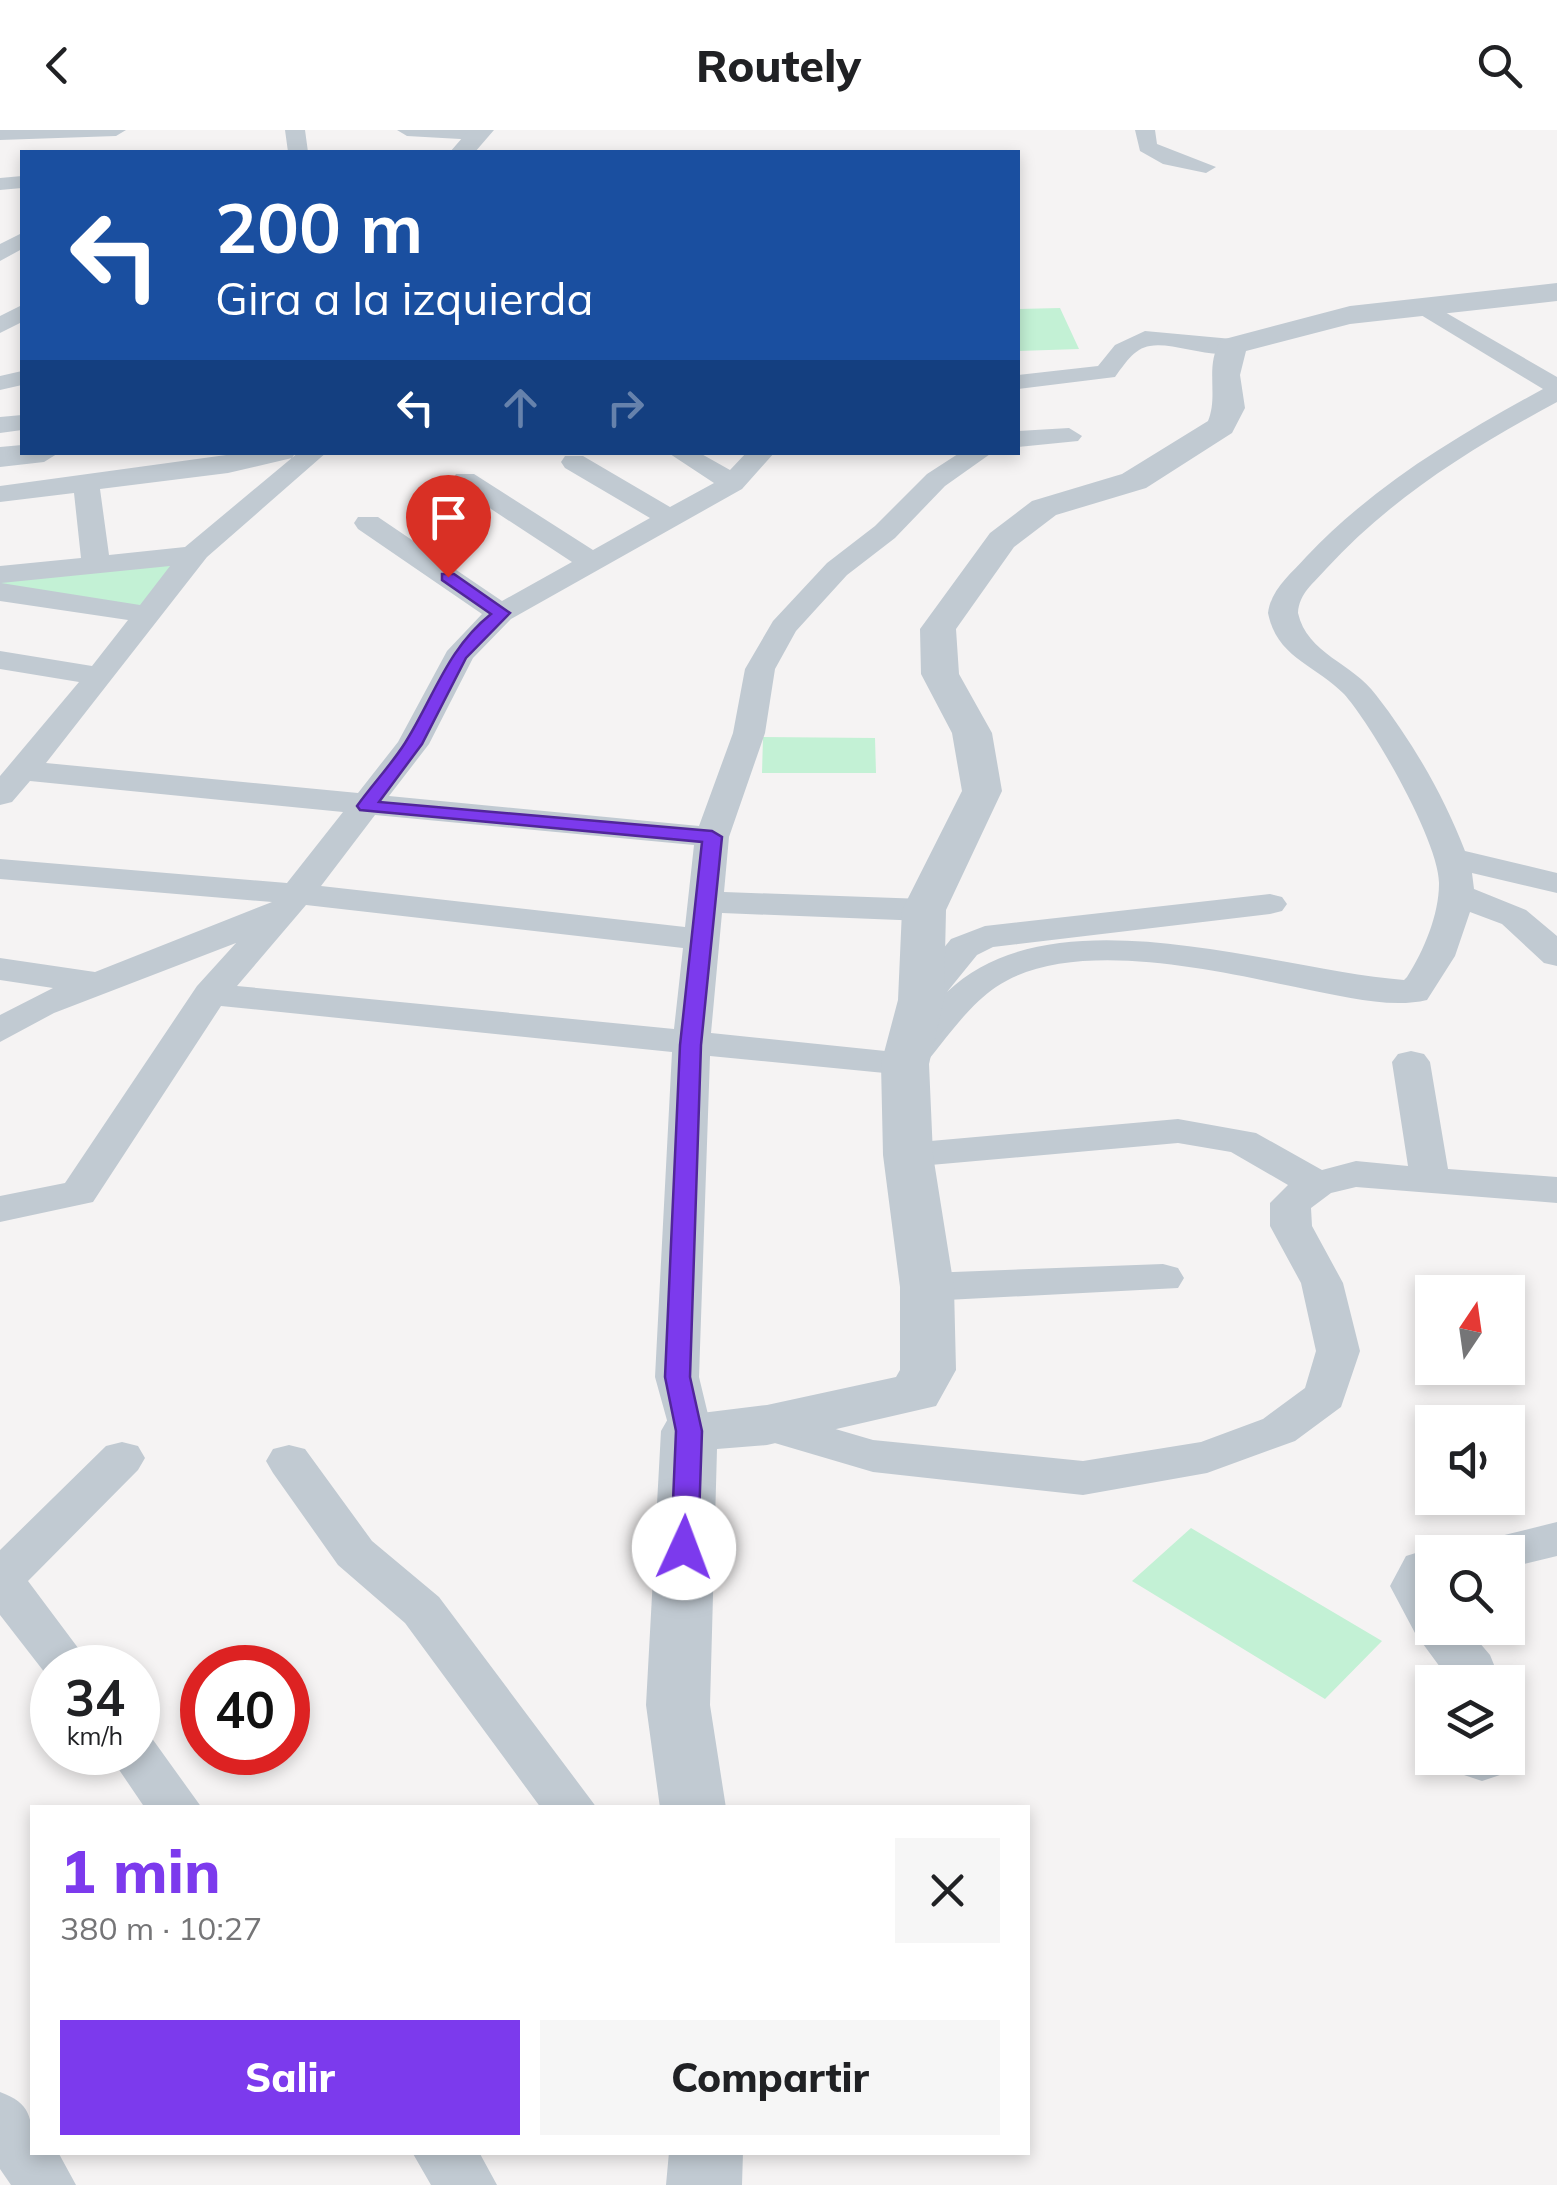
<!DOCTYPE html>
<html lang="es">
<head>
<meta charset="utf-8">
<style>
  body { margin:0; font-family:Mulish,sans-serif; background:#f6f6f6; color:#202124; height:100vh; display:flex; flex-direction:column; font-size:38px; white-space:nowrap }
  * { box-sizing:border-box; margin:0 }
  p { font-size:32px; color:#757577 }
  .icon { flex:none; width:55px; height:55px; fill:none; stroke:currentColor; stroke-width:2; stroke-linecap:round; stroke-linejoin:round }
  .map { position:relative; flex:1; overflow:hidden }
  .panel { position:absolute; left:30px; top:1675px; width:1000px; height:350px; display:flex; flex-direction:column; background:#fff; border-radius:0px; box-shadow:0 5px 15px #0003 }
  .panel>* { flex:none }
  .top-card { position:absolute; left:20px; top:20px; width:1000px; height:305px; border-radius:0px; box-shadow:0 5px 15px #0003; background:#1a4fa0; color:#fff; overflow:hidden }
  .needle { width:65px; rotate:13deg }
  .buttons { position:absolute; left:1415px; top:1145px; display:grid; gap:20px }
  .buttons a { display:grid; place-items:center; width:110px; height:110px; border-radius:0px; background:#fff; box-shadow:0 5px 15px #0003; font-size:50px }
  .speed { position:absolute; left:30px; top:1515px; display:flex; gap:20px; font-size:50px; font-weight:700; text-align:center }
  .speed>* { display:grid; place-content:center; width:130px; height:130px; border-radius:50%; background:#fff; box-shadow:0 5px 15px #0003; line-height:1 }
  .speed small { font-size:25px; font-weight:400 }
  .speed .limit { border:15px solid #d22; background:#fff; color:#111 }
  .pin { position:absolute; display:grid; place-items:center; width:85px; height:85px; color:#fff; margin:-102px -42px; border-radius:50% 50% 50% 0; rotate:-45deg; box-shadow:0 0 10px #0007 }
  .pin .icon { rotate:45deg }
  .me { position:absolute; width:110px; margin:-55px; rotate:2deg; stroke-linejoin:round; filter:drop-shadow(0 0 8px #0008) }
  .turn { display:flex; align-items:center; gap:35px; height:210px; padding:0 30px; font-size:45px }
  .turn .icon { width:130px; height:130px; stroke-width:2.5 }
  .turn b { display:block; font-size:70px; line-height:85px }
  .lanes { display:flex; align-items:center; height:95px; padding:0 30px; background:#0003; justify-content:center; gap:50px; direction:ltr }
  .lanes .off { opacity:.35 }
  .round { display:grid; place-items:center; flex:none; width:105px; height:105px; border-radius:0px; background:#f6f6f6 }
  .headline { display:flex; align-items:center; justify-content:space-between; height:170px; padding:0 30px }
  h1 { font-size:60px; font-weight:800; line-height:75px; color:#7c3aed }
  .cta { display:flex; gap:20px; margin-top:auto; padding:20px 30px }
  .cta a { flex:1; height:115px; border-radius:0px; background:#7c3aed; color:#fff; font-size:40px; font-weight:800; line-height:115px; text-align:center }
  .cta a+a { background:#f6f6f6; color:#202124 }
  header { display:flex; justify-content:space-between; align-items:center; height:130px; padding:0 30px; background:#fff; font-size:45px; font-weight:800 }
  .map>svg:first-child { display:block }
  .green { fill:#c3f1d5 }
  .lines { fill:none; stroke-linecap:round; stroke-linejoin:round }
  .minor { fill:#c1cad2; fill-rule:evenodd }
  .tertiary { fill:#c1cad2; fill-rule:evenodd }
  .route { fill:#7c3aed; stroke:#51269a; stroke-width:2.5 }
</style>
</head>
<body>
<header><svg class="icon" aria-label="back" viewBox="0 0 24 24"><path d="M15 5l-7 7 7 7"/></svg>Routely<svg class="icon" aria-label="search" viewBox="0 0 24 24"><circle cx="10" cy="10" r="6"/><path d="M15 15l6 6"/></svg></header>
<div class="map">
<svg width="1557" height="2055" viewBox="0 0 1557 2055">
  <rect width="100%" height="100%" fill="#f5f3f3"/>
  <path class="green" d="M1060,178L1079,219L1018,221V179Z
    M175,435L141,476L0,456V448Z
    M763,607L875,608L876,643H762Z
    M1191,1398L1382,1511L1325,1569L1132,1451Z"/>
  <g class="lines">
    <path class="minor" d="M0,0H126L116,6L0,10Z
      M285,0H305L308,22H288Z
      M397,0H485L488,4L478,10L407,6Z
      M1135,0H1155L1157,14L1216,37L1206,43L1163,34L1140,21Z
      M22,46V58L0,60V48Z
      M22,103V119L0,131V114Z
      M1424,170L1557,247V272C1472,318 1392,367 1326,439C1314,453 1299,463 1298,483C1307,524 1353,533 1376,565C1412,611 1444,666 1465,721L1557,743V763L1472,743L1474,759L1526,780L1557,806V836L1544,833L1502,794L1470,782L1455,826L1427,870C1390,879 1342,866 1305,859C1221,842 1073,805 996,857C965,878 943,914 918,942L905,945L710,926L699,1247L712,1301L705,1312L689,1317L673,1312L655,1247L672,922L221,876L93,1072L0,1092V1066L65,1053L197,856L236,813L54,883L0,912V885L53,858L0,850V828L95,842L272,772L0,749V729L287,753L343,682L30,651L12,672L0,675V646L79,552L0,539V521L92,536L128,490L0,471V436L81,428L74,363L0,372V356L248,322H296L292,328L228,343L100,359L109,425L185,417L299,322H327L207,427L46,633L358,663L398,612L447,521L482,484L358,399L354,393L358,387H378L502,471L572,432L456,356L452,350L456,344H474L593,420L650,388L565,338L561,332L565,326H583L670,377L714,353L667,322H698L730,340L747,322H775L742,359L511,489L473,528L429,614L389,666L699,696L733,603L745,539L773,491L827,433L875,396L927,344L961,322H993L945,356L895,408L847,445L796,501L775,539L765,603L729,707L724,762L924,769L936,773L942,780L936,787L924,791L722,783L711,903L895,922L932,878H908L903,870L908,862L951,809L985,796L1270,764L1282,767L1287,774L1282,781L1270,784L993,817L977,825L947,862C1053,759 1275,840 1404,850L1407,847C1424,821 1439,784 1439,754C1440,713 1372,595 1344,564C1316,535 1277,528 1268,483C1271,459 1291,444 1306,427C1374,355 1457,306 1543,259L1416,182L1412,177ZM170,436L140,475L1,453ZM375,685L694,715L685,797L321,756ZM306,775L683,818L674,899L237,856Z
      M22,175V192L0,203V186Z
      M1145,201L1232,209L1244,216C1224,236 1176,211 1150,216C1134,218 1124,235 1115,247L1018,259V245L1098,236L1115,215Z
      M22,241V255L0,260V246Z
      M22,285V300L0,303V287Z
      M1069,298L1082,306L1078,311L1018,317V301Z
      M1411,921L1424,924L1430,932L1448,1039L1557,1047V1073L1356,1057L1331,1063L1311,1078L1312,1096L1343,1153L1360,1221L1341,1277L1295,1311L1207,1343L1083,1365L873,1342L751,1306L744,1295L751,1284L767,1279L873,1310L1083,1331L1201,1312L1263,1289L1305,1258L1316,1221L1301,1153L1270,1096V1073L1288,1055L1231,1022L1178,1013L908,1037L894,1034L888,1025L894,1016L908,1013L1178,989L1256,1003L1322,1040L1356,1031L1408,1036L1392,932L1398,924Z
      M1163,1134L1178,1138L1184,1148L1178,1158L927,1171L912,1167L906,1157L912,1147L927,1143Z
      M122,1312L138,1316L145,1328L138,1340L28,1451L93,1538H52V1552L0,1485V1420L106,1316Z
      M289,1315L305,1319L372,1411L439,1467L597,1678H541L405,1493L338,1435L273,1343L266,1331L273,1319Z
      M1557,1392V1426L1508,1438V1422H1477L1484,1410Z
      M1432,1418L1446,1422H1432V1498H1467L1490,1525L1501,1552H1451L1415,1503L1390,1456L1406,1426Z
      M138,1603L151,1607L202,1678H145L107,1622H138Z
      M1508,1625L1509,1628L1500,1645L1482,1651L1464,1645L1456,1630Z
      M0,1962C33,1974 32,1990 32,2022H58L76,2055H11L0,2039Z
      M412,2022H479L497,2055H431Z"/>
    <path class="tertiary" d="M469,0H494L475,22H450Z
      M1557,153V171L1350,194L1246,221L1240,245L1245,278L1232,303L1146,358L1056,385L1014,417L956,499L959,544L992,603L1002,661L946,780L944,870L929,934L933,1025L954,1157L956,1240L936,1276L767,1315L717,1319L710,1575L726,1678H660L646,1575L661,1301L669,1287L767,1275L896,1247L900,1240V1157L883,1025L881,934L898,870L902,780L962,661L952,603L921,544L920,499L990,403L1032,371L1122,344L1208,291C1219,265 1204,236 1221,210L1350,176Z
      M22,315V322H60L44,332L0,337V317Z
      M669,2022H743L742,2055H666Z"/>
  </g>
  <path class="route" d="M442,444H454L510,483L466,528L422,614L379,672L712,701L722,707L701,915L690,1247L702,1301L698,1418L684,1428L671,1418L676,1301L665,1247L680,915L702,712L360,680L357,676C372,655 391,635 405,613C434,567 447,519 491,484L442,450Z"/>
</svg>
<div class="buttons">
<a><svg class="needle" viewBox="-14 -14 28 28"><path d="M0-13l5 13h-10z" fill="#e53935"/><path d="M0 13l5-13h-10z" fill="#757577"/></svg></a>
<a><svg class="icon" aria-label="sound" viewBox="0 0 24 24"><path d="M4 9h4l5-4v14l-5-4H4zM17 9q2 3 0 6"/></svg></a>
<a><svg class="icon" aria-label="search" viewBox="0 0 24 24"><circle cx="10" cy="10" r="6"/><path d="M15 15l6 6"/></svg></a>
<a><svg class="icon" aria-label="layers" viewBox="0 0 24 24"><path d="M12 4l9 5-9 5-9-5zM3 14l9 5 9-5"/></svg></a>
</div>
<div class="speed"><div>34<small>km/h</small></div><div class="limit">40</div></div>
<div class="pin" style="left:448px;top:447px;background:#d93025"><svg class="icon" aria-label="arrive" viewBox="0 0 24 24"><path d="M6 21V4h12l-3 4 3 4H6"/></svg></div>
<svg class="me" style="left:684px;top:1418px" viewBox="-20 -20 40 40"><circle r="19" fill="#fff"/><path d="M0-13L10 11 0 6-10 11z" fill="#7c3aed"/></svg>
<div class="top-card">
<div class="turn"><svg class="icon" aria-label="left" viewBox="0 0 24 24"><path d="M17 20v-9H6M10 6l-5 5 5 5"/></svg><div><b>200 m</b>Gira a la izquierda</div></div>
<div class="lanes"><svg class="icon" aria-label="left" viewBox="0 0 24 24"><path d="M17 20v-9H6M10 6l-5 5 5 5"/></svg><svg class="icon off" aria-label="ahead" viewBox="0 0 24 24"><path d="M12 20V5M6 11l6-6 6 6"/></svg><svg class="icon off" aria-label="right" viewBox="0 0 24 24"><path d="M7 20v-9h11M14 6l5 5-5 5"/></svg></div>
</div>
<section class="panel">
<div class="headline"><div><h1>1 min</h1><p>380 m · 10:27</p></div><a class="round"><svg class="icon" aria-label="close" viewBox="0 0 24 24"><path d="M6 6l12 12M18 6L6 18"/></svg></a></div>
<div class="cta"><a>Salir</a><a>Compartir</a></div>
</section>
</div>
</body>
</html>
